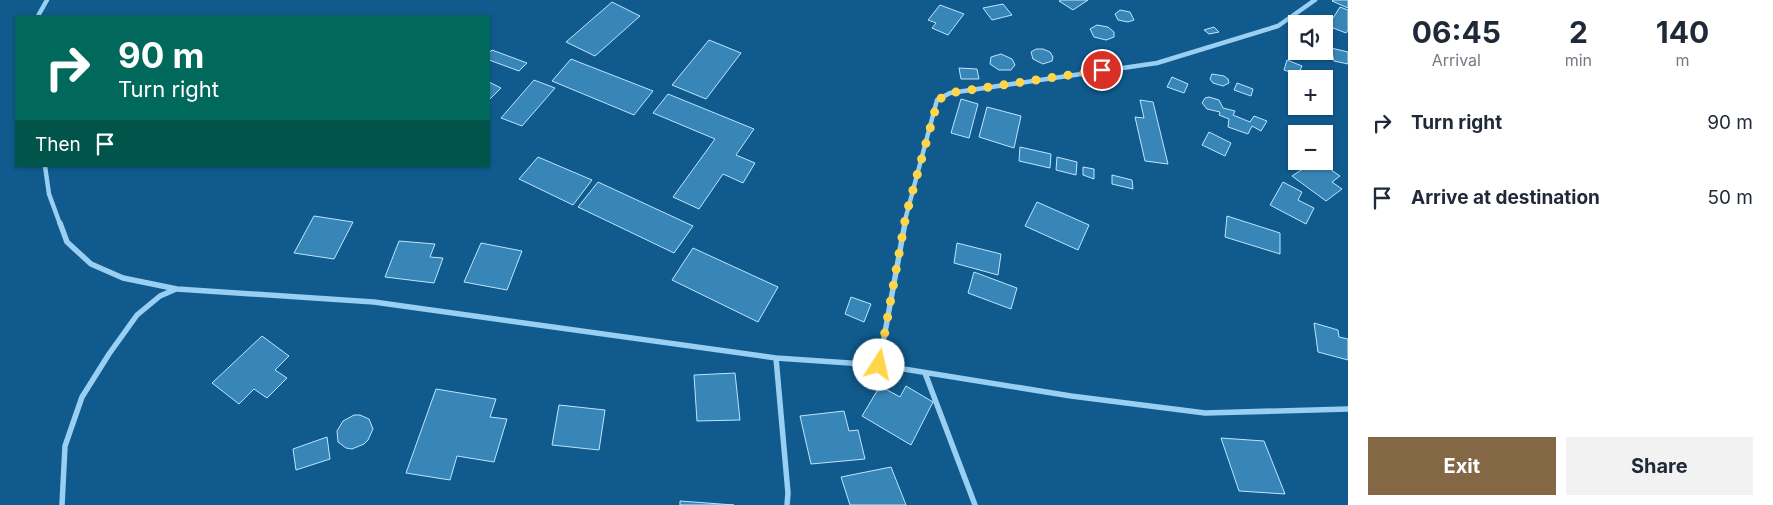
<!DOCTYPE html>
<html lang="en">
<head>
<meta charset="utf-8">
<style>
  body { margin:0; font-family:Inter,sans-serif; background:#f2f2f3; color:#1f2937; height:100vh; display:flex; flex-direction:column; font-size:19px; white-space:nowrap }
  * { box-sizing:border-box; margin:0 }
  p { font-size:16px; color:#747a83 }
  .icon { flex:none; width:28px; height:28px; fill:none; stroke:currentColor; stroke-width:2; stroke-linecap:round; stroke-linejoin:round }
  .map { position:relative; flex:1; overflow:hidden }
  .side { display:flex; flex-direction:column; background:#fff; width:425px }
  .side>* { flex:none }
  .banner { position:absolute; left:15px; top:15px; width:475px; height:152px; border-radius:0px; box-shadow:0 1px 4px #0004; background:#00695c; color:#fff; overflow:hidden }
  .fabs { position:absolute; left:1288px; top:15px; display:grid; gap:10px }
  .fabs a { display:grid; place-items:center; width:45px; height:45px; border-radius:0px; background:#fff; box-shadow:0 1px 4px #0004; font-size:25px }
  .pin { position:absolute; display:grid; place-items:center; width:42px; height:42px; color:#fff; margin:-21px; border:2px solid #fff; border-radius:50%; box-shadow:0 1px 5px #0007 }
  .me { position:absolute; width:55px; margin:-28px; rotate:10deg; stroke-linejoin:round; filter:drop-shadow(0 0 4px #0008) }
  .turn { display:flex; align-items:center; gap:18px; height:105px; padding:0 20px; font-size:22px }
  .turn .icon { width:65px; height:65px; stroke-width:2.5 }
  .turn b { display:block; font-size:35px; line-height:42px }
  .then { display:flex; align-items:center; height:48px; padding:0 20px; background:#0003; gap:10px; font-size:19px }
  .eta { display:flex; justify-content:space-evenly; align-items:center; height:85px; text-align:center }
  .eta b { font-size:30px; font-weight:700; line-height:35px }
  .cta { display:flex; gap:10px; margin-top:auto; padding:10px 20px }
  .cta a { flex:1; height:58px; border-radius:0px; background:#846846; color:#fff; font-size:20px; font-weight:700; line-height:58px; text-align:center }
  .cta a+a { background:#f2f2f3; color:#1f2937 }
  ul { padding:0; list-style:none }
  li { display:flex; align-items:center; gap:15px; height:75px; padding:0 20px }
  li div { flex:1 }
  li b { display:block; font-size:19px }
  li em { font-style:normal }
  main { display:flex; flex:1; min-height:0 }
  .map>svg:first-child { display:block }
  .building { fill:#3885b7; stroke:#bfe5fd }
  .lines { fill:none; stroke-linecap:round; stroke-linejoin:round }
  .street-far1 { stroke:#98cff2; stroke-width:4.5 }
  .street { stroke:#98cff2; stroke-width:5.5 }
  .route { stroke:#ffd54a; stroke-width:9; stroke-dasharray:0 16.2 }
</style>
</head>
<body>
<main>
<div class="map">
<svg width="1348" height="505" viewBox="0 0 1348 505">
  <rect width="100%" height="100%" fill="#105a8d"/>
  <path class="building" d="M1061,0H1088L1073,10L1059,1Z
    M1348,0V8L1332,1L1333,0Z
    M612,2L640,16L595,56L566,42Z
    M1003,4L1012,15L992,20L983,8Z
    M940,5L964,14L948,35L932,28L936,23L928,20Z
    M1340,7L1348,10V30L1346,33L1328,26Z
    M1120,10L1130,12L1134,20L1128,22L1118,20L1115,14Z
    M1097,25L1108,27L1114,32V37L1106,40L1094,37L1090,29Z
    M1214,27L1219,32L1209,34L1204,30Z
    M709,40L741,53L706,99L672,85Z
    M1331,48L1348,52V64L1334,61Z
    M1036,49H1043L1050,52L1053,57L1052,61L1043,64L1033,59L1031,52Z
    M492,50L527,63L519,71L489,60V53Z
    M1001,54L1012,59L1015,65L1011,70H999L990,64L991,57Z
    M571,59L653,91L634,115L552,81Z
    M1287,60L1302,66L1298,75L1284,70Z
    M959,68L977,69L979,79H961Z
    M1212,74L1224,76L1228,79L1229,83L1223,86L1213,83L1210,79Z
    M1172,77L1188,84L1184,93L1167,87Z
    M534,80L555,88L522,126L501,118Z
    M489,82L501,88L489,100Z
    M1237,83L1253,89L1251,96L1234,90Z
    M668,94L754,129L736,155L755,163L743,183L723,174L699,209L673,197L715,139L653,113Z
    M1209,97L1219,100L1223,108L1235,111L1233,115L1250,122L1254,116L1267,121L1261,131L1252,126L1248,134L1228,127L1229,119L1219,115L1220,112L1207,109L1202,103L1205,98Z
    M961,99L978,104L969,138L951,133Z
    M1140,100L1153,102L1168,164L1145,161L1135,117L1144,118Z
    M987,107L1021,116L1014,148L979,137Z
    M1209,132L1231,143L1225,156L1202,145Z
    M1020,147L1051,154L1050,168L1019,161Z
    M538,157L592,180L573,205L519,179Z
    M1057,157L1077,162L1076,175L1056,170Z
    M1315,161H1318L1340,176L1332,182L1342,189L1326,201L1292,176Z
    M1083,167L1094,169V179L1083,175Z
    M1112,175L1132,180L1133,189L1112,184Z
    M598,182L693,226L674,253L578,207Z
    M1283,182L1302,192L1298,200L1314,208L1306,224L1270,205Z
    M1037,202L1089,225L1078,250L1025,226Z
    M314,216L353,222L334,259L294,253Z
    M1227,216L1280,233V254L1225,237Z
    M399,241L435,244L430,257L443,258L434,283L385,277Z
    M481,243L522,251L507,290L464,282Z
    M957,243L1001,254L998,275L954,263Z
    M693,248L778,287L758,322L672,280Z
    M974,272L1017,288L1011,309L968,293Z
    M851,297L871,304L864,322L845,314Z
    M1314,323L1338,330L1339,337L1348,339V360L1318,352Z
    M262,336L289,356L275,370L287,378L267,398L254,389L239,404L212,383Z
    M735,373L740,420L697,421L694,375Z
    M880,386L900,397L906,386L933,402L911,445L862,416Z
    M436,389L496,399L490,417L507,419L494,462L457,456L450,480L406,473Z
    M559,405L605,410L599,450L552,445Z
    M844,411L849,431L858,430L865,459L811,464L800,416Z
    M354,415H360L369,419L373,429L368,440L364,444L352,449L346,448L338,442L337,431L343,421Z
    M327,437L330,459L296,470L293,449Z
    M1221,438L1264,441L1285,494L1239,491Z
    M891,467L906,505H850L841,477Z
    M680,501L734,505H680Z"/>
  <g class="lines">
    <path class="street-far1" d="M38,16L47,0
      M45,166L49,194L60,224
      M904,224L937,100L950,93L1157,63L1278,26L1315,0"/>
    <path class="street" d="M60,223L67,242L91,264L123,278L177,289L374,302L776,358L879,365L1071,396L1205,413L1348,409
      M776,358L788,493L787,505
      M879,365L905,223
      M925,373L975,505
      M62,505L65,446L82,397L109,354L137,315L160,296L176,289"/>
  </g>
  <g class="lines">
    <path class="route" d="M879,365L906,215L938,100L950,93L1102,70"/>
  </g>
</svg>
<div class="fabs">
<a><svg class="icon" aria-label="sound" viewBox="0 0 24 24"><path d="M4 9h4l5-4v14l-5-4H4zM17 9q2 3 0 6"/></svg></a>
<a>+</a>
<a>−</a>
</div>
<div class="pin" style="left:1102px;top:70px;background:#d93025"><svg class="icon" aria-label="arrive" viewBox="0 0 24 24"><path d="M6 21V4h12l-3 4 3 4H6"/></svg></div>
<svg class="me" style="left:879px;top:365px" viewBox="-20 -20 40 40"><circle r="19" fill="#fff"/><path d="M0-13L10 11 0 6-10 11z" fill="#ffd54a"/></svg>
<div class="banner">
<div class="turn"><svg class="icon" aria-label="right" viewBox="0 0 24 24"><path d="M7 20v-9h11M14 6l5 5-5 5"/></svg><div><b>90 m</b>Turn right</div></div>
<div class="then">Then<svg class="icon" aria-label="arrive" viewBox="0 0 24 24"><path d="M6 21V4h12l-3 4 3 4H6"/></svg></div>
</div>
</div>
<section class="side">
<div class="eta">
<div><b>06:45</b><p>Arrival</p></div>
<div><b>2</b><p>min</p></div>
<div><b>140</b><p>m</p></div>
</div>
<ul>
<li><svg class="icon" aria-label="right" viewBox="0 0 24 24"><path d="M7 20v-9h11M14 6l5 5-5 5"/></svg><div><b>Turn right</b></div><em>90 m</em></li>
<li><svg class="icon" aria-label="arrive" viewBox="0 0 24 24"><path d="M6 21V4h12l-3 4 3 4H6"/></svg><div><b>Arrive at destination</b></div><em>50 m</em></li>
</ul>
<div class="cta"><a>Exit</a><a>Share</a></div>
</section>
</main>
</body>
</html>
